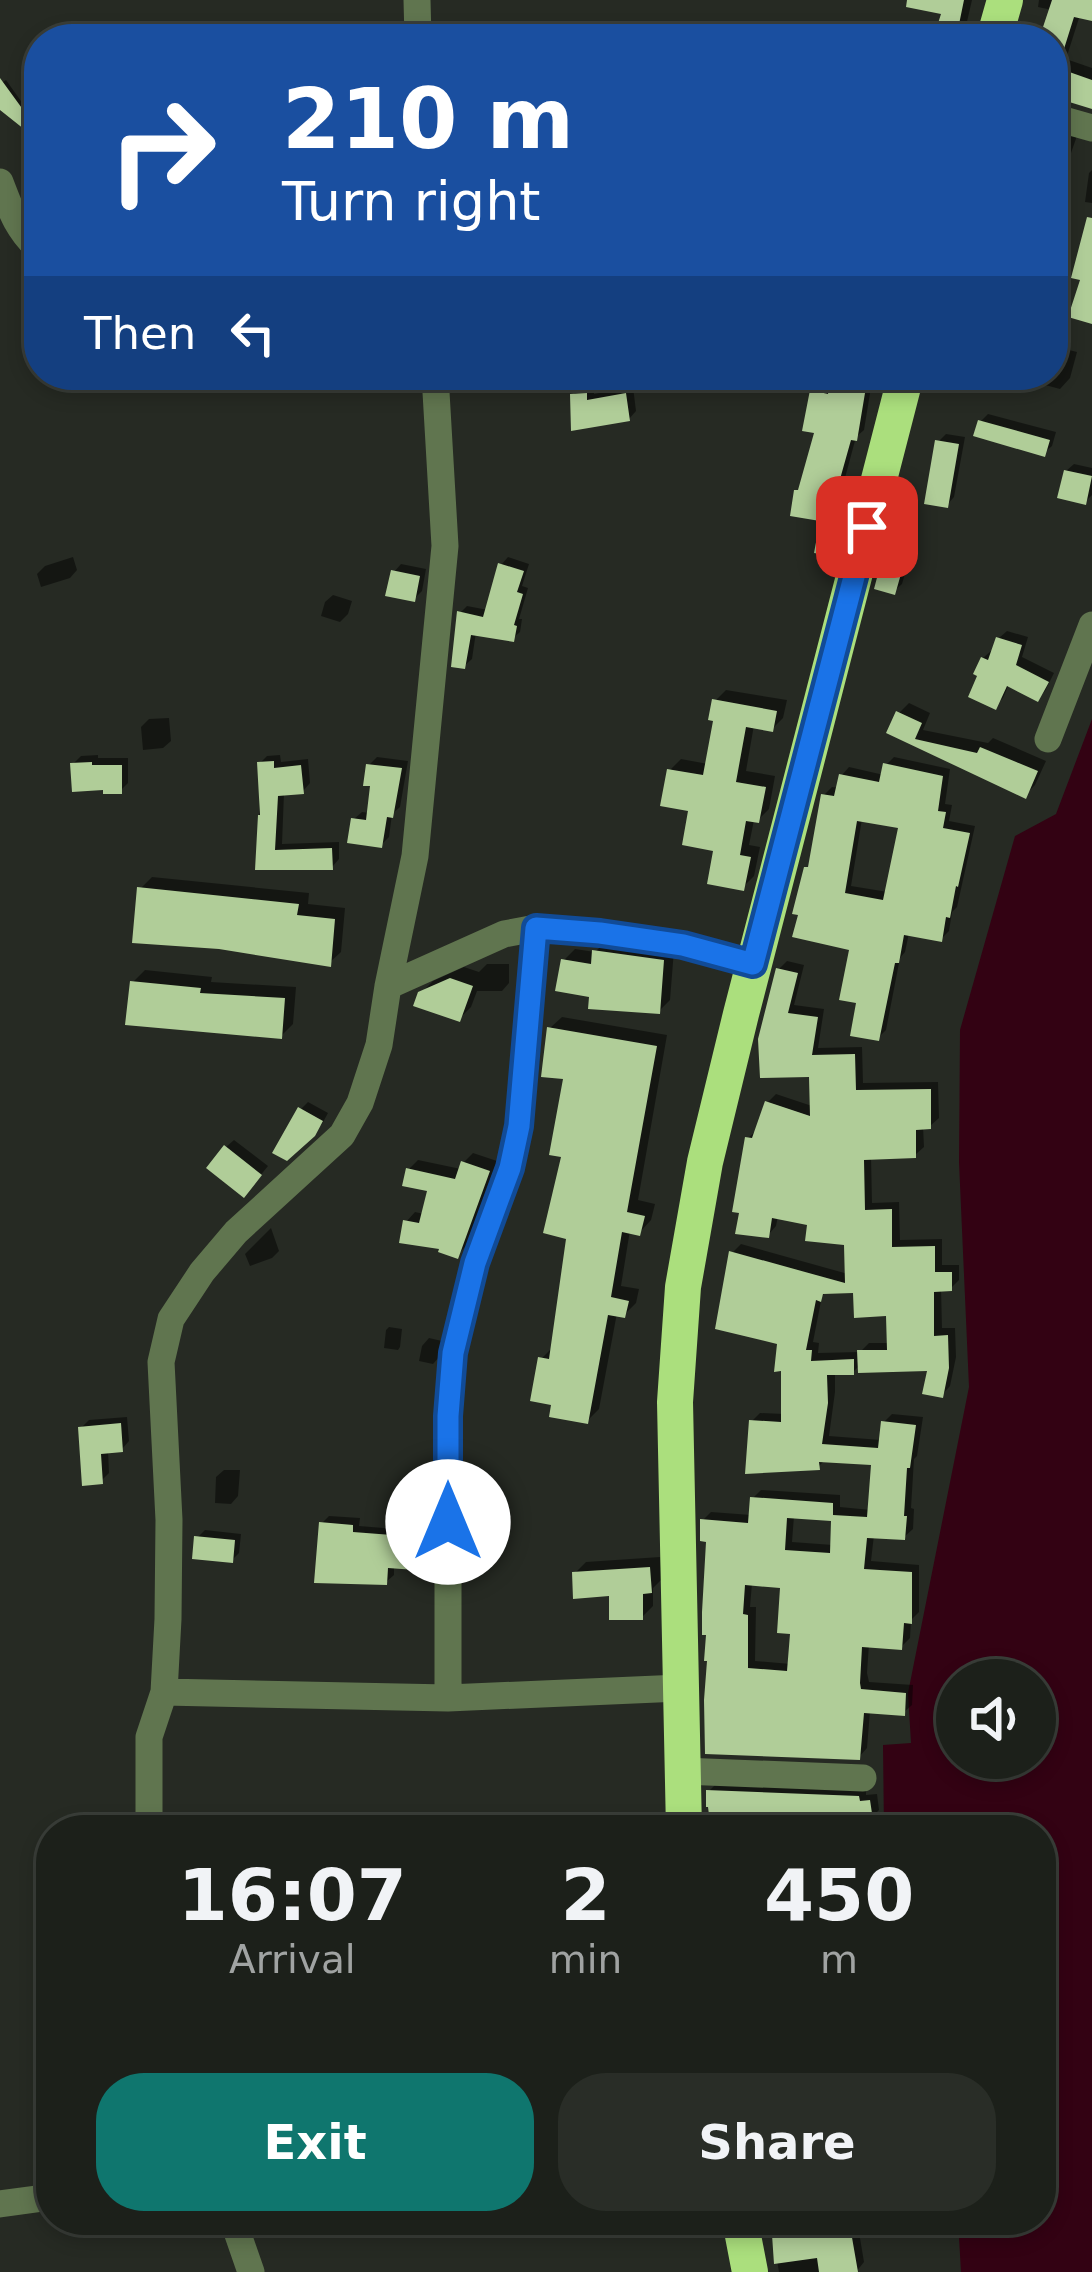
<!DOCTYPE html>
<html lang="en">
<head>
<meta charset="utf-8">
<style>
  body { margin:0; font-family:"DejaVu Sans",sans-serif; background:#292d27; color:#f1f3f6; height:100vh; display:flex; flex-direction:column; font-size:45px; white-space:nowrap }
  * { box-sizing:border-box; margin:0 }
  p { font-size:39px; color:#a0a3a2 }
  .icon { flex:none; width:66px; height:66px; fill:none; stroke:currentColor; stroke-width:2; stroke-linecap:round; stroke-linejoin:round }
  .map { position:relative; flex:1; overflow:hidden }
  .drawer { position:absolute; left:36px; top:1815px; width:1020px; height:420px; display:flex; flex-direction:column; background:#1c201a; border-radius:48px; box-shadow:0 6px 18px #0003,0 0 0 3px #3a3e39 }
  .drawer>* { flex:none }
  .hud { position:absolute; left:24px; top:24px; width:1044px; height:366px; border-radius:48px; box-shadow:0 6px 18px #0003,0 0 0 3px #3a3e39; background:#1a4fa0; color:#fff; overflow:hidden }
  .fabs { position:absolute; left:936px; top:1659px; display:grid; gap:24px }
  .fabs a { display:grid; place-items:center; width:120px; height:120px; border-radius:50%; background:#1c201a; box-shadow:0 6px 18px #0003,0 0 0 3px #3a3e39; font-size:60px }
  .pin { position:absolute; display:grid; place-items:center; width:102px; height:102px; color:#fff; margin:-51px; border-radius:24px; box-shadow:0 6px 18px #0006 }
  .me { position:absolute; width:132px; margin:-66px; rotate:0deg; stroke-linejoin:round; filter:drop-shadow(0 0 9px #0008) }
  .turn { display:flex; align-items:center; gap:42px; height:252px; padding:0 60px; font-size:54px }
  .turn .icon { width:156px; height:156px; stroke-width:2.5 }
  .turn b { display:block; font-size:84px; line-height:102px }
  .then { display:flex; align-items:center; height:114px; padding:0 60px; background:#0003; gap:24px; font-size:45px }
  .eta { display:flex; justify-content:space-evenly; align-items:center; height:204px; text-align:center }
  .eta b { font-size:72px; font-weight:700; line-height:84px }
  .cta { display:flex; gap:24px; margin-top:auto; padding:24px 60px }
  .cta a { flex:1; height:138px; border-radius:48px; background:#0f766e; color:#fff; font-size:48px; font-weight:700; line-height:138px; text-align:center }
  .cta a+a { background:#292d27; color:#f1f3f6 }
  .map>svg:first-child { display:block }
  .water { fill:#330213; fill-rule:evenodd }
  .shadow { fill:#0007; fill-rule:evenodd }
  .building { fill:#b0cd98; fill-rule:evenodd }
  .lines { fill:none; stroke-linecap:round; stroke-linejoin:round }
  .minor { stroke:#60754f; stroke-width:27 }
  .highway { stroke:#abdf7d; stroke-width:36 }
  .route-casing { stroke:#114b97; stroke-width:30 }
  .route { stroke:#1a73e8; stroke-width:21 }
</style>
</head>
<body>
<div class="map">
<svg width="1092" height="2272" viewBox="0 0 1092 2272">
  <rect width="100%" height="100%" fill="#262a23"/>
  <path class="water" d="M1092,719V2272H961L958,2220H1041V1830H884L883,1745L911,1743L908,1693L969,1387L959,1162L960,1030L1015,836L1056,814ZM957,1680H1035V1758H957Z"/>
  <path class="shadow" d="M927,0H972L963,39H937L945,12Z
    M1039,0H1092V18L1080,15L1066,59L1092,68V106L1053,94V39H1042L1052,10L1038,7Z
    M376,29L393,32L392,39H368Z
    M882,29L897,33L896,37L916,39H871Z
    M6,80L28,111L33,105L39,110V138L0,105V84Z
    M1053,122L1079,130L1053,205Z
    M1092,170V203L1085,202L1089,173Z
    M39,262V307L26,306L32,269Z
    M1053,346L1077,352L1070,378L1060,389L1016,377L1017,375H1053Z
    M816,375H873L864,430L856,437L842,489L857,491L852,513L844,521L839,544L831,553L824,519L802,486L818,431L805,428Z
    M581,387H594V394L633,387L636,411L629,419L573,395Z
    M988,414L1056,432L1052,446L1044,453L981,421Z
    M946,434L965,437L954,497L947,505L938,442Z
    M1074,464L1092,468V495L1085,502L1066,471Z
    M898,530L916,535L902,584L894,591L891,538Z
    M73,557L77,570L70,578L41,587L37,574L45,566Z
    M508,557L529,564L522,586L528,588L519,619H522L520,632L512,639L476,632L472,659L464,666L460,613L467,606L488,610L501,565Z
    M401,564L426,569L422,591L414,599L394,572Z
    M333,595L352,601L348,614L340,622L321,616L325,602Z
    M1007,631L1028,637L1022,657L1054,673L1045,691L1038,698L1009,684L1003,698L995,706L983,658L991,651L994,652L999,638Z
    M726,690L787,700L783,718L772,729L754,725L746,771L775,776L769,809L758,820H754L749,845L760,847L754,876L743,887L670,770L681,759L708,764L717,719L715,701Z
    M909,703L930,713L923,730L988,743L993,738L1046,761L1035,785L1025,795L890,731L899,713Z
    M169,718L171,741L163,748L143,750L141,727L149,719Z
    M98,755V758H128V783L120,791L73,764L81,756Z
    M280,755L281,762L308,759L310,783L303,791L284,793L282,844L339,842V859L332,867H258L260,763L267,756Z
    M377,757L408,761L400,807L392,814L389,837L381,845L354,819L362,812L370,813L374,784L369,765Z
    M894,757L950,769L945,804L952,805L949,821L975,826L957,907L952,912L949,931L941,939L909,933L905,952L900,958L886,1030L878,1038L859,1001L852,948L811,864L824,795L832,787L839,788L842,775L849,767L884,775L886,765ZM862,819L901,825L888,892L851,886Z
    M152,877L309,893L308,904L345,908L341,952L329,963L140,889Z
    M607,940L674,950L670,1000L659,1011L592,994L564,960L575,949L595,952Z
    M787,961L804,965L794,1005L824,1009L818,1048L862,1047L863,1083L938,1082L939,1118L930,1126H923L924,1147L915,1155L871,1156L872,1203L899,1202L900,1240L942,1239V1265H959V1280L951,1288H941L942,1328H955L956,1357L950,1386L942,1395L930,1368L861,1364L853,1372H835V1392L829,1436L881,1440L884,1422L892,1414L923,1417L917,1456L914,1459L911,1508L914,1509L913,1529L904,1537L874,1535L871,1561L919,1565V1612L911,1620L910,1638L901,1647L869,1644L867,1673L869,1682L913,1685L912,1705L903,1713L870,1711L867,1748L859,1757L708,1751L709,1539L703,1520L711,1512L751,1515L753,1498L761,1490L840,1495V1507L871,1510L874,1463L826,1459L818,1467L752,1421L760,1413L784,1414L780,1341L732,1253L741,1244L848,1274L847,1243L810,1222L778,1216L776,1226L768,1235L748,1138L757,1130L767,1103L776,1094L812,1106V1073L763,1075L779,969ZM856,1290L889,1313L890,1343H869L860,1352L818,1353L819,1343L813,1342L822,1296L827,1291ZM794,1516L834,1519L833,1545L792,1542ZM752,1583L783,1585L793,1632L791,1664L755,1661L756,1607H750Z
    M487,964H509V983L502,991H477L471,1007L459,1019L420,994L433,981L464,967L479,972Z
    M145,970L212,977L211,982L296,987L293,1024L281,1036L133,982Z
    M562,1017L667,1035L638,1200L655,1204L651,1220L640,1232L630,1230L621,1286L639,1289L636,1303L624,1315L617,1313L599,1409L587,1421L554,1402L541,1359L554,1346L569,1236L564,1155L566,1076L550,1028Z
    M308,1102L328,1113L322,1124L286,1157L301,1109Z
    M234,1140L268,1166L251,1187L226,1147Z
    M473,1153L497,1161L466,1246L457,1255L406,1222L415,1212L424,1214L430,1189L408,1170L418,1160L461,1169L463,1163Z
    M271,1228L279,1251L272,1258L250,1266L245,1254Z
    M389,1327L402,1329L400,1347L398,1350L384,1348L386,1330Z
    M429,1338L442,1341L440,1356L433,1364L419,1361L422,1346Z
    M127,1417L129,1441L122,1449L108,1450L109,1473L101,1481L81,1428L89,1420Z
    M224,1470H240L238,1496L231,1504L215,1503L216,1477Z
    M406,1488L436,1490V1560L429,1568L394,1565V1575L386,1582L322,1523L329,1516L360,1518L359,1526L396,1529L398,1496Z
    M205,1530L241,1534L239,1553L232,1560L197,1538Z
    M660,1557L662,1579L653,1588V1606L642,1617L612,1593L575,1573L586,1562Z
    M716,1784L866,1789V1795L877,1794L879,1810L872,1817L873,1830H714L709,1791Z
    M220,1823V1830H177L182,1825Z
    M770,2220H857L864,2262L856,2272H779Z"/>
  <path class="building" d="M907,0H964L956,39H933L941,14L906,7Z
    M1052,0H1092V21L1074,17L1058,68L1092,80V109L1053,97V39H1039Z
    M0,78L24,111L30,104L39,112V141L0,110Z
    M1087,217L1092,218V324L1068,317L1080,280L1071,278Z
    M831,375H868L857,441L851,440L835,497L851,499L844,525L838,524L832,556L814,553L820,521L790,516L794,490H798L814,433L802,431L810,390L828,394Z
    M587,393V400L626,393L630,421L571,431L570,394Z
    M978,420L1050,440L1045,457L973,436Z
    M935,440L959,444L948,508L924,504Z
    M1064,470L1092,476L1086,505L1057,498Z
    M888,536L910,542L895,595L874,589Z
    M498,563L524,571L517,592L523,594L514,625L517,626L514,642L471,635L465,669L451,667L457,611L483,617Z
    M391,570L420,576L415,602L385,596Z
    M996,637L1022,645L1016,665L1049,682L1038,702L1007,686L996,710L968,697L977,676L973,674L981,657L988,660Z
    M712,699L777,711L773,732L746,727L736,782L766,787L759,823L746,821L740,855L751,857L744,891L707,884L713,851L682,845L688,811L660,806L667,769L703,775L713,721L708,720Z
    M896,711L922,723L915,739L977,753L980,747L1038,771L1026,799L886,733Z
    M274,761V768L301,765L304,794L278,796L275,850L332,848L333,870H255L258,815H260L257,762Z
    M92,762V765H122V794H103V790L72,792L70,763Z
    M883,763L943,776L938,811L946,812L943,828L970,833L958,887L956,886L950,918L946,917L942,942L904,935L899,963H895L879,1041L850,1036L856,1003L839,1000L849,950L792,937L798,915L792,914L804,867H808L821,794L834,796L839,774L879,782ZM857,821L898,828L883,900L845,893Z
    M366,764L402,768L393,818L387,817L382,848L347,843L351,818L366,820L370,786H363Z
    M137,887L299,904L297,915L335,919L331,967L219,949L132,943Z
    M592,950L664,960L660,1014L588,1009L589,997L555,991L561,959L591,964Z
    M776,968L798,973L788,1013L818,1017L812,1055L855,1054L856,1090L931,1089V1129L916,1130V1158L864,1160L865,1210L892,1209V1247L935,1246V1272H952V1291L934,1292V1336L948,1335L949,1368L943,1398L922,1394L927,1371L858,1373L857,1350H887L886,1316L854,1318L853,1293L823,1294L821,1302L816,1300L806,1350H812L811,1361L854,1359V1375H827L828,1403L822,1444L878,1448L881,1421L916,1425L910,1468H907L904,1516H907L905,1540L867,1538L864,1569L912,1572V1624L904,1623L902,1650L862,1647L860,1683L861,1689L906,1693L905,1716L864,1713L860,1760L705,1754L704,1700L707,1661H704L706,1635H702V1612L706,1542L700,1541V1519L748,1523L750,1497L833,1503V1515L867,1517L871,1465L819,1462L820,1470L745,1474L749,1420L781,1422V1371L774,1372L777,1344L715,1329L729,1251L845,1283L844,1245L805,1241L807,1225L772,1218L769,1238L735,1234L739,1213L732,1212L745,1137L752,1138L765,1101L810,1116L809,1077L760,1078L758,1039ZM787,1518L831,1521L830,1553L785,1550ZM745,1585L780,1588L777,1633L790,1634L787,1671L748,1668V1615L743,1614Z
    M450,978L473,986L460,1022L413,1006L418,992Z
    M130,981L201,988L200,993L285,998L282,1039L125,1025Z
    M547,1027L657,1046L627,1212L645,1216L640,1236L622,1232L611,1297L629,1301L625,1318L608,1315L588,1424L549,1417L551,1405L530,1401L538,1357L549,1359L566,1239L543,1233L561,1157L549,1155L563,1079L541,1077Z
    M298,1107L323,1121L315,1136L287,1161L272,1153Z
    M224,1145L262,1175L244,1198L206,1168Z
    M461,1161L490,1171L458,1259L438,1252L439,1249L399,1243L403,1220L419,1223L427,1191L402,1186L406,1168L455,1179Z
    M121,1423L123,1452L101,1454L103,1484L82,1486L78,1427Z
    M395,1494L430,1497V1571L388,1568L387,1585L314,1583L319,1522L353,1525V1532L392,1535Z
    M194,1536L235,1540L233,1563L192,1559Z
    M650,1567L652,1593L643,1594V1620H609V1596L573,1599L572,1572Z
    M706,1790L859,1796L860,1801L870,1800L873,1820L865,1822L866,1830H711L708,1807H706Z
    M771,2220H846L847,2227L850,2226L858,2272H819L817,2258L774,2264Z"/>
  <g class="lines">
    <path class="minor" d="M417,0L418,39
      M1053,117L1092,128
      M0,182C10,208 17,230 39,249
      M1048,739L1092,625
      M388,986L504,934L536,928L600,933L683,945L753,964
      M164,1692L448,1698L680,1688
      M448,1698V1416L453,1353L475,1263L510,1167L519,1126L536,928
      M682,1771L863,1778
      M149,1830V1737L164,1692L168,1619L169,1520L161,1362L171,1319L202,1272L236,1232L342,1135L360,1103L379,1045L388,986L415,856L445,546L435,375
      M0,2204L51,2197
      M233,2220L251,2272"/>
    <path class="highway" d="M994,39L1005,0
      M684,1830L675,1402L683,1287L705,1162L741,1014L906,375
      M740,2220L750,2272"/>
  </g>
  <g class="lines">
    <g class="route-casing">
      <path id="route" d="M448,1522V1416L453,1353L475,1263L510,1168L519,1126L536,928L600,933L683,945L753,964L867,527"/>
    </g>
    <use href="#route" class="route"/>
  </g>
</svg>
<div class="fabs">
<a><svg class="icon" aria-label="sound" viewBox="0 0 24 24"><path d="M4 9h4l5-4v14l-5-4H4zM17 9q2 3 0 6"/></svg></a>
</div>
<div class="pin" style="left:867px;top:527px;background:#d93025"><svg class="icon" aria-label="arrive" viewBox="0 0 24 24"><path d="M6 21V4h12l-3 4 3 4H6"/></svg></div>
<svg class="me" style="left:448px;top:1522px" viewBox="-20 -20 40 40"><circle r="19" fill="#fff"/><path d="M0-13L10 11 0 6-10 11z" fill="#1a73e8"/></svg>
<div class="hud">
<div class="turn"><svg class="icon" aria-label="right" viewBox="0 0 24 24"><path d="M7 20v-9h11M14 6l5 5-5 5"/></svg><div><b>210 m</b>Turn right</div></div>
<div class="then">Then<svg class="icon" aria-label="left" viewBox="0 0 24 24"><path d="M17 20v-9H6M10 6l-5 5 5 5"/></svg></div>
</div>
<section class="drawer">
<div class="eta">
<div><b>16:07</b><p>Arrival</p></div>
<div><b>2</b><p>min</p></div>
<div><b>450</b><p>m</p></div>
</div>
<div class="cta"><a>Exit</a><a>Share</a></div>
</section>
</div>
</body>
</html>
